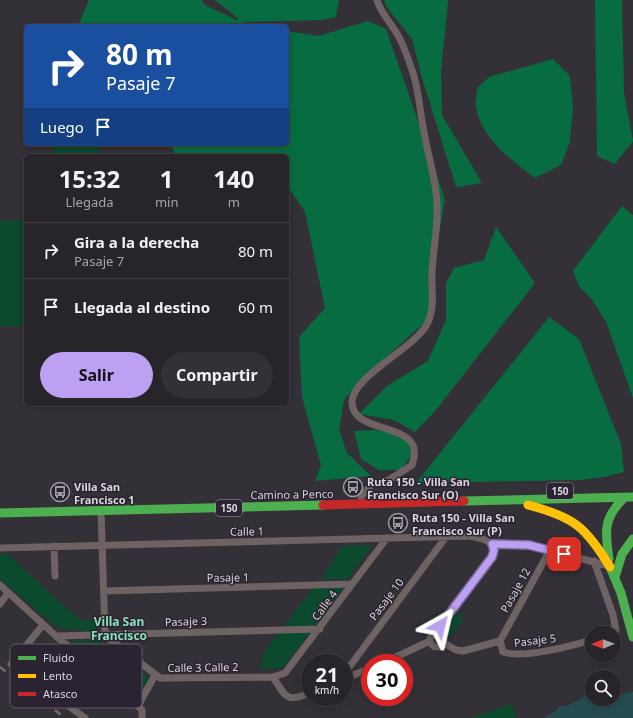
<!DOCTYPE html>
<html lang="es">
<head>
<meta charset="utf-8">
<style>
  body { margin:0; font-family:"Noto Sans",sans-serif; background:#333036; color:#f1f3f6; height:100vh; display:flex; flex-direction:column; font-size:15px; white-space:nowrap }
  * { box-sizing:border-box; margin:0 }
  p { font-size:13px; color:#a4a4a8 }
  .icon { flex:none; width:22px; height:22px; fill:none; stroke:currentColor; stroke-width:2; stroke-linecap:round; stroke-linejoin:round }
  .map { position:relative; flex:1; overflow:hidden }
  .side { position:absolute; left:24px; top:154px; width:265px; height:252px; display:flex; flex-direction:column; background:#27242a; border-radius:6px; box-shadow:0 2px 10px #0003,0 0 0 1px #434147 }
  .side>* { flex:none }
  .top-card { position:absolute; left:24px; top:24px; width:265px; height:122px; border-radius:6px; box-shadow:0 2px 10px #0003,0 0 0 1px #434147; background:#1a4fa0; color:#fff; overflow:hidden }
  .needle { width:26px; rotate:269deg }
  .buttons { position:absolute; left:585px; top:626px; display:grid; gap:8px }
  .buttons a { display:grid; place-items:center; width:36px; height:36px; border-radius:50%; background:#27242a; box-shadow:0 2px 10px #0003,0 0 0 1px #434147; font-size:20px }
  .speed { position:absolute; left:301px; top:654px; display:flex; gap:8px; font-size:20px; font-weight:700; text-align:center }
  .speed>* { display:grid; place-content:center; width:52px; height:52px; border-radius:50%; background:#27242a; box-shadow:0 2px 10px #0003,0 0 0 1px #434147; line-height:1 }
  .speed small { font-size:10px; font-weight:400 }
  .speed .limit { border:6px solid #d22; background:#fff; color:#111 }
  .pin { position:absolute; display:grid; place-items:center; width:34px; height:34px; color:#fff; margin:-17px; border-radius:8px; box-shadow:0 2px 6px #0006 }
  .me { position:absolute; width:44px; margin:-22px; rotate:37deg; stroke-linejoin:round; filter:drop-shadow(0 0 3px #0008) }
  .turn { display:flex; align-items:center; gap:14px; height:84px; padding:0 16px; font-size:18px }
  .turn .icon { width:52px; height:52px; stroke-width:2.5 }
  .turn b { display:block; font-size:28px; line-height:34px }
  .then { display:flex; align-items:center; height:38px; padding:0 16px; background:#0003; gap:8px; font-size:15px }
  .eta { display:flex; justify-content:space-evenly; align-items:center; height:68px; text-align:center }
  .eta b { font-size:24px; font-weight:700; line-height:28px }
  .button { display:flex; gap:8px; margin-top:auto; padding:8px 16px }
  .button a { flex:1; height:46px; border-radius:24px; background:#bca0f2; color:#111; font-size:16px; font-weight:700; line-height:46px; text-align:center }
  .button a+a { background:#333036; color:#f1f3f6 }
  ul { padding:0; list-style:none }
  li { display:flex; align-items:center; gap:12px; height:56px; padding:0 16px; border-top:1px solid #434147 }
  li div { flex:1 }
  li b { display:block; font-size:15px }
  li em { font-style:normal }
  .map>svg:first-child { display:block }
  .green { fill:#0b4a2c }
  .forest { fill:#076d40 }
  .water { fill:#254d50 }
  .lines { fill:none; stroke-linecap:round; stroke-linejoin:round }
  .street { stroke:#6f6263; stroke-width:7 }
  .fast { stroke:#4caf50; stroke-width:9 }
  .slow { stroke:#ffc107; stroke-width:9 }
  .jam { stroke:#c62828; stroke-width:9 }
  .rail { stroke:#756c6f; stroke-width:2.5; stroke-dasharray:7 7; stroke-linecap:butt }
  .route-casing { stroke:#7a689d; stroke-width:10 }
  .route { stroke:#bca0f2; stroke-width:7 }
  .labels { text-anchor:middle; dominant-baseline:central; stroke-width:3; stroke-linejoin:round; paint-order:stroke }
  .shield { fill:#2b2331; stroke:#a59fa9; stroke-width:1 }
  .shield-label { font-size:10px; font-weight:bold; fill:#d9d4dd }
  .poi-label { font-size:11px; font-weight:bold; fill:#d9d4dd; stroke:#2b2331; text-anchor:start }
  .street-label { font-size:11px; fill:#d9d4dd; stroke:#2b2331 }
  .neighbourhood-label { font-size:12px; font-weight:bold; fill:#87e0bc; stroke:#2b2331 }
  .key { fill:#2b2331; stroke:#5f5865; stroke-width:1 }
  .key-label { font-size:11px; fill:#d9d4dd }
</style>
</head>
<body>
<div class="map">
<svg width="633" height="718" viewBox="0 0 633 718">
  <rect width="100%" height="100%" fill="#343038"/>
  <path class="green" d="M53,144H98L99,156H54Z
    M26,220V326H0V221Z
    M372,545L348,579H321L342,546Z
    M0,554H7L80,620H96L95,631L63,629L53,624L0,579Z
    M313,588H344L283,668L260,669L264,652Z
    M457,612L463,619L451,637L443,630Z
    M98,640L113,652L115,650L151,680L135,705L67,642Z
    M512,704L516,718H469H470Z"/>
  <path class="forest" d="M89,0H201L205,5L239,21C234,12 222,7 215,0H339L336,17L322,20L241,22L263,26H78Z
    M384,0H448L441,72L442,115L482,183L456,187L422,78L412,39L386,6Z
    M595,0H622L624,93L633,141L615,164L597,156Z
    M368,21L386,29L445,199L434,263L431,317L368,373L344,400L339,430L347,453L371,476L315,481L321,465L302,397L299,337L325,308L305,212L287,185V156H174L172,144H287V31L319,36Z
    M553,59L570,76L573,107L570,142L561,165L535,178C511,160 481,138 476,107C475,101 477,94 477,88L489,77Z
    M622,206L633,215V398L606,322L593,301L579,286L573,271Z
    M496,227L535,283L436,410L415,432L394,420L359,414L387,386L428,361L446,320V283L454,268L484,260Z
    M549,317L579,339L621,444L624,472L604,477L581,480L416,483Z
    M375,430L398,433L416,449L401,470H379L361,459L354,431Z"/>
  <path class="water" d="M614,690L622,694L633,692V718H544L557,710L559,706H566L577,701L586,695L592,696V699H614Z"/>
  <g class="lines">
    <path class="street" d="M361,497L372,484L389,480L412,465C429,418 352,438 352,402C352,377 412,349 426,326C436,309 431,291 432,273C433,250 438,228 437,206C437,181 428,157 424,132C420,113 419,91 413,73C409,61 405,49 400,39C393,25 381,14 377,0
      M101,511L105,633L107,637L160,678L273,677L285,673L387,538
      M492,544L529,545L609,566
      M54,546L55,576
      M0,548L470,536L483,539L492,544
      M594,561L613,615L616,631L612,633
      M0,585L56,636L138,706L142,710V718
      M104,591L352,584
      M0,604L8,593
      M43,625L11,664L85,718
      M438,633L441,623L492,557L494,550L492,544
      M430 640a7 7 0 1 1 14 0a7 7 0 1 1-14 0Z
      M56,636L320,629
      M500,641L550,550
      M500,641L503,652C524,659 570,646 592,640
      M444,643L456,650L463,651L500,641
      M383,663L430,641
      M344,674L446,537
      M273,677C286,697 286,703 310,693
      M344,679L370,668
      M138,706L155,675"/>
    <path class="fast" d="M464,501L633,497
      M0,513L323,505
      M609,559C605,532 603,518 624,498
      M610,567L621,593L633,637
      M615,577L622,554L633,539"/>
    <path class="slow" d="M528,505C574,517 586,527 610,567"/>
    <path class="jam" d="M323,505L464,501"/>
    <path class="rail" d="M0,667L65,718"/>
  </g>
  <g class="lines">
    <g class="route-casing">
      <path id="route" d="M440,626L492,557L494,550L492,544L529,545L564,554"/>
    </g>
    <use href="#route" class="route"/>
  </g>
  <defs>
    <g id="bus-ring" transform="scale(1)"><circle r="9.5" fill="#2b2331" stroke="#9f9ba3" stroke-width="1.5"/><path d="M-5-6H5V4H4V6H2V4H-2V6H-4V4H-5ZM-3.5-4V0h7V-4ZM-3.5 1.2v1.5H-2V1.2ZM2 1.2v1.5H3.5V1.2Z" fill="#9f9ba3"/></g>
  </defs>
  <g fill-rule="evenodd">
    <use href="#bus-ring" x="353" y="487"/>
    <use href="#bus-ring" x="60" y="492"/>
    <use href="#bus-ring" x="398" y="523"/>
  </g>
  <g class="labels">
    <g class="shield">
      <rect x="547" y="483" width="26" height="16" rx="3"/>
      <rect x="216" y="500" width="26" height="16" rx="3"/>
    </g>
    <g class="shield-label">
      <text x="560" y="491">150</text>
      <text x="229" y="508">150</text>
    </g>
    <g class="poi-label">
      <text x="367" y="481">Ruta 150 - Villa San<tspan x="367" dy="13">Francisco Sur (O)</tspan></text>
      <text x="74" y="486">Villa San<tspan x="74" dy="13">Francisco 1</tspan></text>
      <text x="412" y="517">Ruta 150 - Villa San<tspan x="412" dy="13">Francisco Sur (P)</tspan></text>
    </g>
    <g class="street-label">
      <text transform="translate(292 494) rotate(-1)">Camino a Penco</text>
      <text transform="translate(247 531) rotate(-1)">Calle 1</text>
      <text transform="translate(228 577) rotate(-1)">Pasaje 1</text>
      <text transform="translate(515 590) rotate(-61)">Pasaje 12</text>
      <text transform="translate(386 599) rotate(-53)">Pasaje 10</text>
      <text transform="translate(324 605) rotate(-54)">Calle 4</text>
      <text transform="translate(186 621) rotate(-2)">Pasaje 3</text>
      <text transform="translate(535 640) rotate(-7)">Pasaje 5</text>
      <text transform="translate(203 667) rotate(-1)">Calle 3 Calle 2</text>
    </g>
    <g class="neighbourhood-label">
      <text x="119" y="621">Villa San<tspan x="119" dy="14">Francisco</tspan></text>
    </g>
  </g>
  <rect x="10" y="644" width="132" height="64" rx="6" class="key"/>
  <rect x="18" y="656" width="18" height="4" fill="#4caf50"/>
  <rect x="18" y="674" width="18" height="4" fill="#ffc107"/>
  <rect x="18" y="692" width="18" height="4" fill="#c62828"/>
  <g class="key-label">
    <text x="43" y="662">Fluido</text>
    <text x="43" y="680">Lento</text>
    <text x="43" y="698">Atasco</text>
  </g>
</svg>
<div class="buttons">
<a><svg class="needle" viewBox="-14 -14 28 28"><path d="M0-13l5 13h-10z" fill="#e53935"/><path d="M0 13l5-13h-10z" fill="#a4a4a8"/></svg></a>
<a><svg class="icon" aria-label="search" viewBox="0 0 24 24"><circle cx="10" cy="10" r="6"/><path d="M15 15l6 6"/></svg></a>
</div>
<div class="speed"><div>21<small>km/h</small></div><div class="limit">30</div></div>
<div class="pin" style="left:564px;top:554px;background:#d93025"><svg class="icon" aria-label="arrive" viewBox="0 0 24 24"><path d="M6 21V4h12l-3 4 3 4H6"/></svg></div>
<svg class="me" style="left:440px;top:626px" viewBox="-20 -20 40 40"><path d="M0-17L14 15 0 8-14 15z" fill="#bca0f2" stroke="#fff" stroke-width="4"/></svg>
<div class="top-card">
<div class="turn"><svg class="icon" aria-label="right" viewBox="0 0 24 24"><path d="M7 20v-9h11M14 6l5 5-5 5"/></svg><div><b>80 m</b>Pasaje 7</div></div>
<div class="then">Luego<svg class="icon" aria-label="arrive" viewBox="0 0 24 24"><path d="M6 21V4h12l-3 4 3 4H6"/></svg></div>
</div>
<section class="side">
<div class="eta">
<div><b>15:32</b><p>Llegada</p></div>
<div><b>1</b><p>min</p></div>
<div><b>140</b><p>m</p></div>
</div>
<ul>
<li><svg class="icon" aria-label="right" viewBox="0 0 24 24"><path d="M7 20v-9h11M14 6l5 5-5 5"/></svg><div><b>Gira a la derecha</b><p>Pasaje 7</p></div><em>80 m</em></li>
<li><svg class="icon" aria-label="arrive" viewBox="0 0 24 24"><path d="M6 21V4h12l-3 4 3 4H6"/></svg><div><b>Llegada al destino</b></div><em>60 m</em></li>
</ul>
<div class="button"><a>Salir</a><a>Compartir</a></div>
</section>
</div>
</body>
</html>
